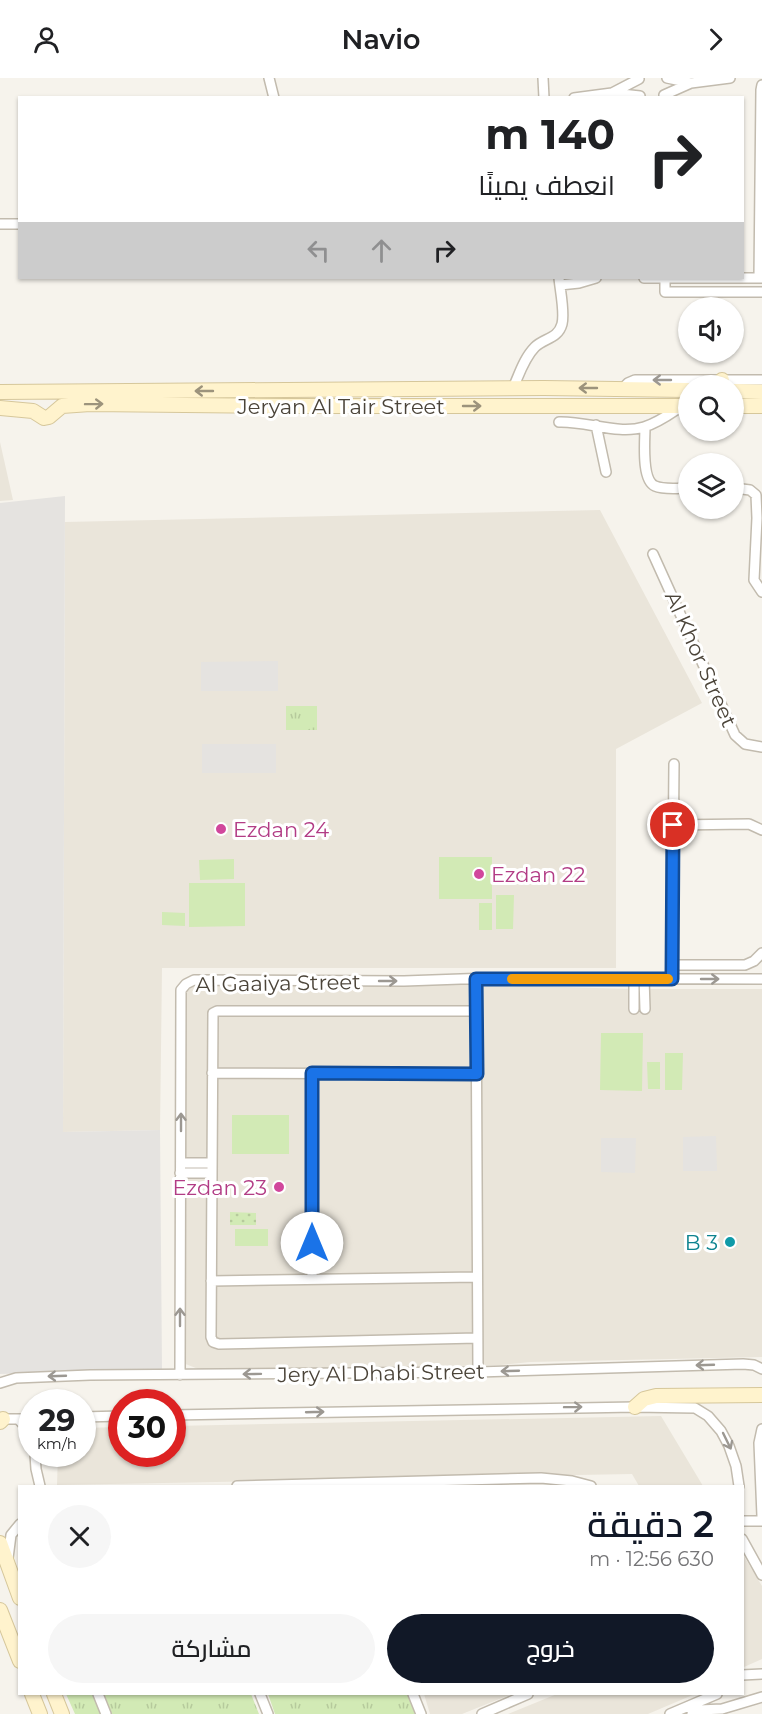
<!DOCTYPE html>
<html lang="ar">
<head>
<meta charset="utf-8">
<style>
  body { margin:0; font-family:Montserrat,Cairo,sans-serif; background:#f6f6f6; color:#202124; direction:rtl; height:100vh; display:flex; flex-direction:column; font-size:22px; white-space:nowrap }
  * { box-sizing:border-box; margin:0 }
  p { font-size:20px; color:#757577 }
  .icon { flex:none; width:33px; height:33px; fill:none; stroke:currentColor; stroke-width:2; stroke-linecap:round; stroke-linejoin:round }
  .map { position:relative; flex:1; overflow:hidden; direction:ltr }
  .sheet { position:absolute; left:18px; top:1407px; width:726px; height:210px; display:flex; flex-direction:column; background:#fff; border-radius:0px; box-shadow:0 2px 4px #0004; direction:rtl }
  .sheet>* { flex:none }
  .guide { position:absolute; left:18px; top:18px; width:726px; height:183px; border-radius:0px; box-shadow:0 2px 4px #0004; direction:rtl; background:#fff; color:#202124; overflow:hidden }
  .fabs { position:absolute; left:678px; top:219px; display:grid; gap:12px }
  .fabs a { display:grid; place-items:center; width:66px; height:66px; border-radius:50%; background:#fff; box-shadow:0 2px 4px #0004; font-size:30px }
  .speed { position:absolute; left:18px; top:1311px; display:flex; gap:12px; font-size:30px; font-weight:700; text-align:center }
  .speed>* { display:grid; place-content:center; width:78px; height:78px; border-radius:50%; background:#fff; box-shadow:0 2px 4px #0004; line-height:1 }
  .speed small { font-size:15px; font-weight:400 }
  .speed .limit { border:9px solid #d22; background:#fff; color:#111 }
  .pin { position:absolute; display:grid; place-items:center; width:51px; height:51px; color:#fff; margin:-26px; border:3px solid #fff; border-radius:50%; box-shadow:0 2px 6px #0007 }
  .me { position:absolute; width:66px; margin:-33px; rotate:0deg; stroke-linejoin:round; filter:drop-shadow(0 0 4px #0008) }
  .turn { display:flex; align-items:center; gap:21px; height:126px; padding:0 30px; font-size:27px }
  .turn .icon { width:78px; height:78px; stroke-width:2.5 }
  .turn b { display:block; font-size:42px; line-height:51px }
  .lanes { display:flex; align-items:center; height:57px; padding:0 30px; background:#0003; justify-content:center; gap:30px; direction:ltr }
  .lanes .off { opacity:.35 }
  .round { display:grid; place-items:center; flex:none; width:63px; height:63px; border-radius:32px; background:#f6f6f6 }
  .headline { display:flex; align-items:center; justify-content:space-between; height:102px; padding:0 30px }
  h1 { font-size:36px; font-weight:600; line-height:45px; color:#111827 }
  .action { display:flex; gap:12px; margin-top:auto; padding:12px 30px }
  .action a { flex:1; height:69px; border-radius:36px; background:#111827; color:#fff; font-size:24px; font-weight:600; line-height:69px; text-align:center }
  .action a+a { background:#f6f6f6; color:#202124 }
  header { display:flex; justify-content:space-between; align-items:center; height:78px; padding:0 30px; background:#fff; font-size:27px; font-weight:600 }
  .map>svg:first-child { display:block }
  .residential { fill:#eae5da }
  .grass { fill:url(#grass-tufts) }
  .park { fill:url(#park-dots) }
  .garden { fill:#d2eab5 }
  .parking { fill:#e5e3e0 }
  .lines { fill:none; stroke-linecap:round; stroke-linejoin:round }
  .street-casing { stroke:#c2bbae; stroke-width:12 }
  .secondary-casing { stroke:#d6c79b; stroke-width:16 }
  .street { stroke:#fff; stroke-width:9 }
  .secondary { stroke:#fff3cd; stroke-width:14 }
  .oneway { stroke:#9c9892 }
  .oneway2 { stroke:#9c937c }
  .route-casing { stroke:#114b97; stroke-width:15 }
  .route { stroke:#1a73e8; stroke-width:10 }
  .slow { stroke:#f59e0b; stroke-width:10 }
  .hotel-dot { fill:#d1479c; stroke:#fff; stroke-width:2 }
  .culture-dot { fill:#0f9aa8; stroke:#fff; stroke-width:2 }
  .labels { text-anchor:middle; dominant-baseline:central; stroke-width:6; stroke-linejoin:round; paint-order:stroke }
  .street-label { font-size:21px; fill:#4b4439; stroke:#fff }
  .hotel-label { font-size:21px; fill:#b23c85; stroke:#fff; text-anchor:start }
  .culture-label { font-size:21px; fill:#0d838f; stroke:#fff; text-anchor:end }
</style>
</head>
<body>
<header><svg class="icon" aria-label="forward" viewBox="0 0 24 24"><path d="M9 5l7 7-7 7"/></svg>Navio<svg class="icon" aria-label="person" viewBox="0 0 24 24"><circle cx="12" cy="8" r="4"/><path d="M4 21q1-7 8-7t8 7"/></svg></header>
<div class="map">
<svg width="762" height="1636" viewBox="0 0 762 1636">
  <defs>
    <pattern id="grass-tufts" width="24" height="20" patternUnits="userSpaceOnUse" patternTransform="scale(1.5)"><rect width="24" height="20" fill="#d2eab5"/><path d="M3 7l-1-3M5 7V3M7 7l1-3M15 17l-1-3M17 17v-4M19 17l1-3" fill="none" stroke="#b6ca9c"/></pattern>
    <pattern id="park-dots" width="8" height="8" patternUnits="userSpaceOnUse" patternTransform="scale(1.5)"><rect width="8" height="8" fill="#d2eab5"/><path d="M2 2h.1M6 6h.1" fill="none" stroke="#b6ca9c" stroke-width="1.8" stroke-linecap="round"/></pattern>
  </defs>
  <rect width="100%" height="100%" fill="#f6f3ec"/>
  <path class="residential" d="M0,364L13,422L0,423Z
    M600,432L702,625L616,671V890H162L160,1052L63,1054L65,444Z
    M195,906L502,907L629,911H762V1279L530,1284L501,1287L206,1294L183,1285L185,915Z
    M661,1338L703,1408H639L632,1396L57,1407L58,1376H82L83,1350L121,1349L122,1376H172L173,1348Z
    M742,1475L762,1508V1581L744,1589L742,1586Z
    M424,1616H512L462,1636H430Z
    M557,1616H695L648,1636H508Z"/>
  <path class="grass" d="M286,628H317V652H286Z
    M66,1616H251L259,1636H75Z
    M268,1616H408L415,1636H275Z"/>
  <path class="park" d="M230,1134L256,1135V1147H230Z"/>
  <path class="garden" d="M439,779H492V821H439Z
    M234,781V801L200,802L199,782Z
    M189,805H245V848L189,849Z
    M496,817H514L513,851H496Z
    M479,825H492V852H479Z
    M162,834L185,835V848L162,847Z
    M601,955H643L642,1013L600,1012Z
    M665,975H683L682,1012H665Z
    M647,984H660V1011H648Z
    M232,1037H289V1076H232Z
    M235,1151H268V1168H235Z"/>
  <path class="parking" d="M65,418L63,1054L160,1052L162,1291L0,1296V425Z
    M278,583V613H201V584Z
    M202,666H276V695H202Z
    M716,1058L717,1093H683V1059Z
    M601,1060H636L635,1095L601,1094Z"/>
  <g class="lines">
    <g class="street-casing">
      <path id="street" d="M269,0L274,20
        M543,0L544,20
        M667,0L691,5L730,0
        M612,15L639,1
        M664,17L691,5
        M574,20L612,15L640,18
        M0,146H20
        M644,200H762
        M665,200V214H762
        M759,200L761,12L762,7
        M560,207L579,205L596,200
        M513,310C519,297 524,280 535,269C544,260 558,261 562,246C565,234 560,212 559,200
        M623,310L628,305L635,302H762
        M559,344C587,343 618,357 644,349C658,345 670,336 682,328
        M596,347L606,394
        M645,349C645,363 641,402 655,408C664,412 679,410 688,410
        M734,410L750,412L756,417L757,440L754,502L762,514
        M653,476L735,657L745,666L762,669
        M673,747L749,746L762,752
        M672,887H745L754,883L762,875
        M634,900V931
        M644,900L645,931
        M476,901L478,1294
        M672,901L674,686
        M476,933H217L213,935L211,1259L213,1264L219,1266L477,1260
        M212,995L477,996
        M181,1085H212
        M180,1095H212
        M312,1201V995
        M211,1203L477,1199
        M180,1297L181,912L186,906L194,902L404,903L489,900L762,901
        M0,1305L16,1300L90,1297L478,1294L743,1286L754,1287L762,1291
        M172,1337L635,1329L695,1330L708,1338L721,1353L729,1368L736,1388L739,1408
        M82,1339L122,1338
        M0,1341H32
        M18,1341L32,1356
        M762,1351L759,1365L762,1438
        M35,1376L36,1391L40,1408
        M237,1408L541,1400L572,1403L591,1408
        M742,1443H762
        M742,1461L762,1497
        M8,1480L11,1457L20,1446
        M742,1597L762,1596
        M98,1616L106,1636
        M260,1616L268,1636
        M413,1616L421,1636
        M482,1636L528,1616
        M670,1636L717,1616
        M692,1636L700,1632L722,1631L762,1619"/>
    </g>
    <g class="secondary-casing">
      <path id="secondary" d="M722,302V308
        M734,313L762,314
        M0,314L544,310L688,312
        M734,328H762
        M0,330L33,333L44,340L49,339L62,328L90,326L287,328H688
        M635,1329L644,1321L656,1318L762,1317
        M0,1344L3,1341
        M0,1465L20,1520
        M0,1532L20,1583
        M32,1616L40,1636
        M54,1616L62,1636"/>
    </g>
    <use href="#street" class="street"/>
    <use href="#secondary" class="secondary"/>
  </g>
  <defs><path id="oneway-shaft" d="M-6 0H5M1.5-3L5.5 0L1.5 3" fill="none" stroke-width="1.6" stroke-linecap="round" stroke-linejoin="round" transform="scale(1.5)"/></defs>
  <g class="oneway">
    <use href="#oneway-shaft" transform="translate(662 302) rotate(180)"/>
    <use href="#oneway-shaft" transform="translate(710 901)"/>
    <use href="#oneway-shaft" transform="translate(388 903)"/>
    <use href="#oneway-shaft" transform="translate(181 1044) rotate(-90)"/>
    <use href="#oneway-shaft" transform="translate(180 1239) rotate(-90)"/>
    <use href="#oneway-shaft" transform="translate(705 1287) rotate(178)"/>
    <use href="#oneway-shaft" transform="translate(510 1293) rotate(178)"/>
    <use href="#oneway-shaft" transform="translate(252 1296) rotate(179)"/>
    <use href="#oneway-shaft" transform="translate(57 1298) rotate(178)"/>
    <use href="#oneway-shaft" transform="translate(573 1329) rotate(-1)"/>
    <use href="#oneway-shaft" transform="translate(315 1334) rotate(-2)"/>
    <use href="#oneway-shaft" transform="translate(727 1363) rotate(64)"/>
  </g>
  <g class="oneway2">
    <use href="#oneway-shaft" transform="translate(588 310) rotate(180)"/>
    <use href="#oneway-shaft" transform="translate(204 313) rotate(180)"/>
    <use href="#oneway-shaft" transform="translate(94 326) rotate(-1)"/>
    <use href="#oneway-shaft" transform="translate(472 328)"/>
  </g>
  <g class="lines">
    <g class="route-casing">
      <path id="route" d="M312,1165V995L477,996L476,901H672L673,747"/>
    </g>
    <use href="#route" class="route"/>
    <path class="slow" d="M512,901H668"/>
  </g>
  <g class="hotel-dot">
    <circle cx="221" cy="751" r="6"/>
    <circle cx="479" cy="796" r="6"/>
    <circle cx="279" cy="1109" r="6"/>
  </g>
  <circle class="culture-dot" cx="730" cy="1164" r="6"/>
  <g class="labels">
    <g class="street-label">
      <text x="341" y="328">Jeryan Al Tair Street</text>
      <text transform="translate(701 581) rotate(66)">Al Khor Street</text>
      <text transform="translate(278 905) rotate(-1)">Al Gaaiya Street</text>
      <text transform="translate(381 1295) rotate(-1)">Jery Al Dhabi Street</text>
    </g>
    <g class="hotel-label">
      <text x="233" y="751">Ezdan 24</text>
      <text x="491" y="796">Ezdan 22</text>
      <text x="267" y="1109" text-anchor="end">Ezdan 23</text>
    </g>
    <g class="culture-label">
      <text x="718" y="1164">B 3</text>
    </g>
  </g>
</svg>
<div class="fabs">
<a><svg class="icon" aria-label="sound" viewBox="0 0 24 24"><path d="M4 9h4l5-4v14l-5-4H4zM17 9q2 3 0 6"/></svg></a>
<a><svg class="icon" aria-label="search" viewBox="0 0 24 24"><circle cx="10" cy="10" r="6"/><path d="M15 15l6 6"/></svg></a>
<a><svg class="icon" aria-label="layers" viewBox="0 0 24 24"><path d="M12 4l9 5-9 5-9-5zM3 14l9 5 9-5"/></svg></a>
</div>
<div class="speed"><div>29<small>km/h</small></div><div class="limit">30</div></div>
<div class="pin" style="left:673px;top:747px;background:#d93025"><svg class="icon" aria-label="arrive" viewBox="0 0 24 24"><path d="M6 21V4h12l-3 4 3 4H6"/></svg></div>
<svg class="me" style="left:312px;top:1165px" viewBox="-20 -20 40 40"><circle r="19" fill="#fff"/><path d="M0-13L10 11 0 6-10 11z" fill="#1a73e8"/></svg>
<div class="guide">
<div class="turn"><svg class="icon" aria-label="right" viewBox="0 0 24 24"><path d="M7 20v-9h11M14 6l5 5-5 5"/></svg><div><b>140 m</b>انعطف يمينًا</div></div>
<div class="lanes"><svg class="icon off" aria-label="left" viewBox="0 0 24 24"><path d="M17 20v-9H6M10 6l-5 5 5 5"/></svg><svg class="icon off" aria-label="ahead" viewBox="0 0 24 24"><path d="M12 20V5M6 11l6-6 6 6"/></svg><svg class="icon" aria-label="right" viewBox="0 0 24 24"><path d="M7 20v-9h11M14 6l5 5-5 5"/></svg></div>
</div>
<section class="sheet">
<div class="headline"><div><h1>2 دقيقة</h1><p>630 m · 12:56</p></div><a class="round"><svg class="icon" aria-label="close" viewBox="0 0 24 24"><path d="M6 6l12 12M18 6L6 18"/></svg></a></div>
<div class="action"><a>خروج</a><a>مشاركة</a></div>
</section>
</div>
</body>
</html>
